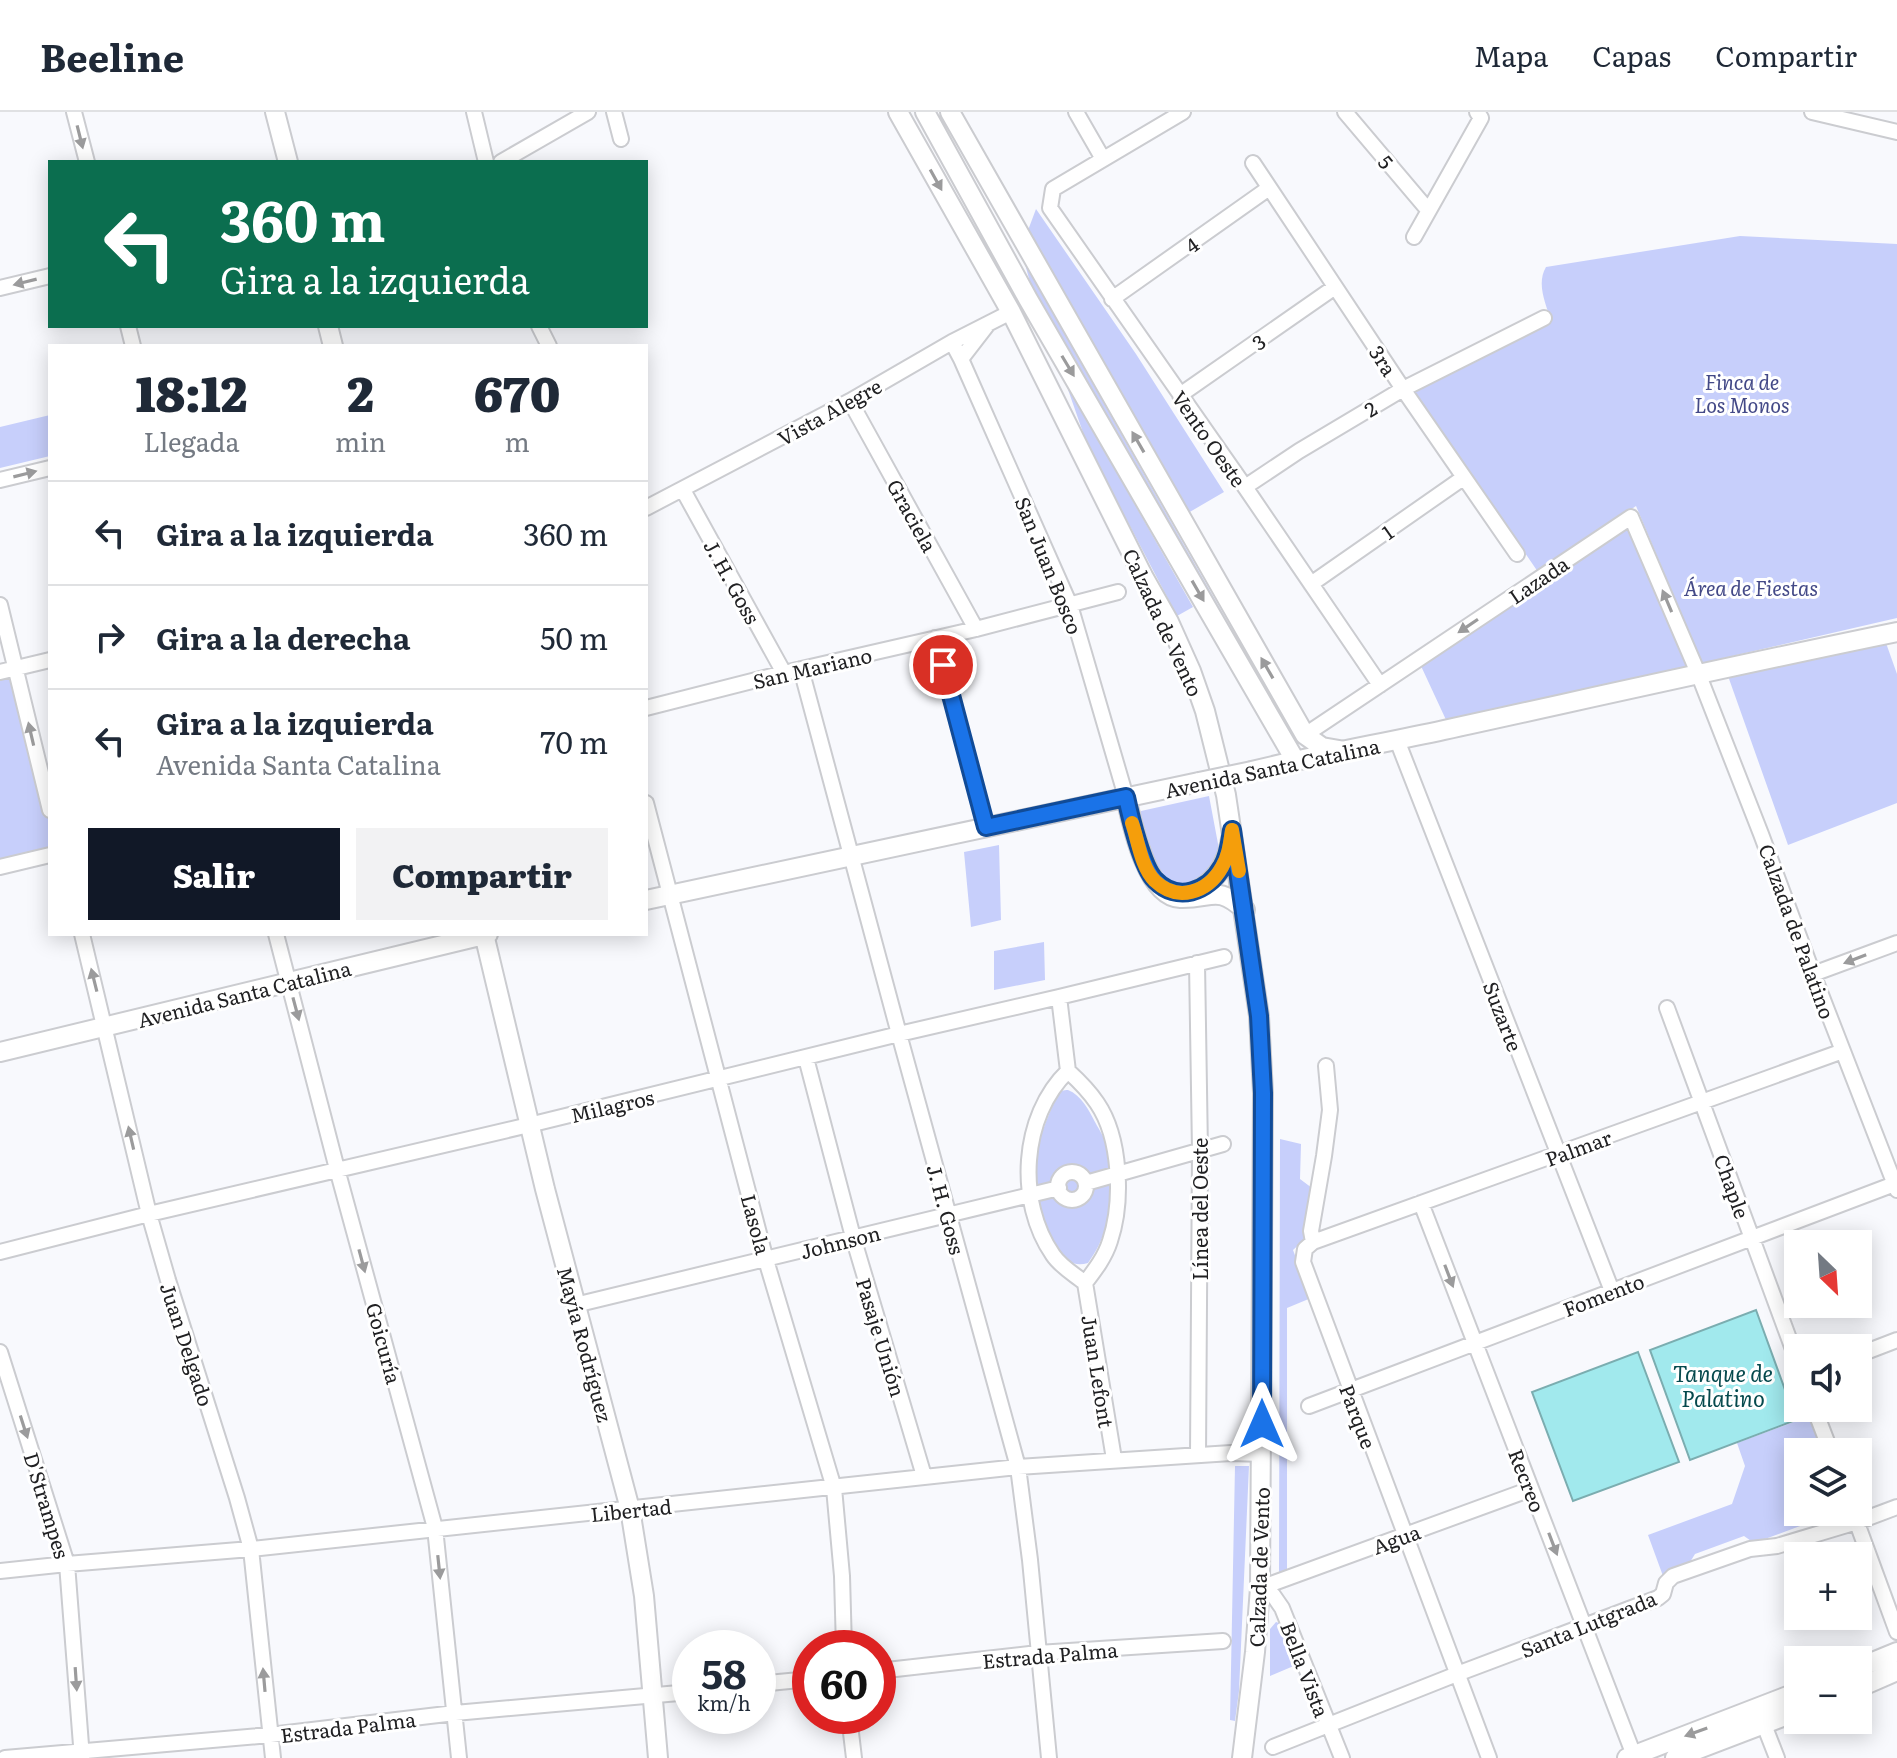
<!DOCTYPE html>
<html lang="es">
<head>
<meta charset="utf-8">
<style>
  body { margin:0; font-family:Literata,serif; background:#f2f2f3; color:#1f2937; height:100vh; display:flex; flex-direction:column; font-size:30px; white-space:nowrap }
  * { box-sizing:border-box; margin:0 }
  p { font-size:26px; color:#747a83 }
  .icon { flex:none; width:44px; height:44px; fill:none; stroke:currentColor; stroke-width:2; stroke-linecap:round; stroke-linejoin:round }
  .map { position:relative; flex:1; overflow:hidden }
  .sheet { position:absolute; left:48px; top:232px; width:600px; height:592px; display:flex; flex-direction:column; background:#fff; border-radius:0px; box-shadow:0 4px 20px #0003 }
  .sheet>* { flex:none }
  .top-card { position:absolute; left:48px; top:48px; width:600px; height:168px; border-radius:0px; box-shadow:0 4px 20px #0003; background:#0b6e4f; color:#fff; overflow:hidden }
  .needle { width:52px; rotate:155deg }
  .fabs { position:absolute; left:1784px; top:1118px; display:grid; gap:16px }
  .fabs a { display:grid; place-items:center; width:88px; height:88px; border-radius:0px; background:#fff; box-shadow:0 4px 20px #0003; font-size:40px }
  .speed { position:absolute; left:672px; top:1518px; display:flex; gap:16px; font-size:40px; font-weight:700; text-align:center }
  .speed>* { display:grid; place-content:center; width:104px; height:104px; border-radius:50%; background:#fff; box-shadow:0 4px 20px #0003; line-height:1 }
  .speed small { font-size:20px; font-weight:400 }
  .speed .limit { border:12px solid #d22; background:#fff; color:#111 }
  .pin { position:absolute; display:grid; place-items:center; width:68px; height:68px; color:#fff; margin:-34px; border:4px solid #fff; border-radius:50%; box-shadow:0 2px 8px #0007 }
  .me { position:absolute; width:88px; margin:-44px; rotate:0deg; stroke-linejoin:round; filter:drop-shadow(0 0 6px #0008) }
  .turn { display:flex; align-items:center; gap:28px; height:168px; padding:0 40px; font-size:36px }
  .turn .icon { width:104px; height:104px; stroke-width:2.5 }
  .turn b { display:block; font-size:56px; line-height:68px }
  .eta { display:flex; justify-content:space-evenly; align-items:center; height:136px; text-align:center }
  .eta b { font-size:48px; font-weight:800; line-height:56px }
  .action { display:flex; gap:16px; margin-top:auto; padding:16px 40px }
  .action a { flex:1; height:92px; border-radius:0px; background:#111827; color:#fff; font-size:32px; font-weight:800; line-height:92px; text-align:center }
  .action a+a { background:#f2f2f3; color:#1f2937 }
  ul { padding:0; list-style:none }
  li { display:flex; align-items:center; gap:24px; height:104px; padding:0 40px; border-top:2px solid #e0e1e3 }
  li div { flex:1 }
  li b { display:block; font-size:30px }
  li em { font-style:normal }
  header { display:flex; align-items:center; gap:48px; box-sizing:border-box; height:112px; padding:0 40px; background:#fff; border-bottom:2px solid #e0e1e3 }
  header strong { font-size:38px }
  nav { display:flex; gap:44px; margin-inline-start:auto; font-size:28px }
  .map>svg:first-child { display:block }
  .green { fill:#c7cffb }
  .water { fill:#a1e9ed; stroke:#7badb0; stroke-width:2 }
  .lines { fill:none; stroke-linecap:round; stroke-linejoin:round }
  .minor-casing { stroke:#cbccd0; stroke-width:18 }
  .major-casing { stroke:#cbccd0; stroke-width:22 }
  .minor { stroke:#fff; stroke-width:14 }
  .major { stroke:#fff; stroke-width:18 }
  .major-bridge-casing { stroke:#cbccd0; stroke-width:22; stroke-linecap:butt }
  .major-bridge { stroke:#fff; stroke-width:18 }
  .oneway { fill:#9b9b9c }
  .route-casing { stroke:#114b97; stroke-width:20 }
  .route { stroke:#1a73e8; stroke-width:14 }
  .slow { stroke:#f59e0b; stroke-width:14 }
  .labels { text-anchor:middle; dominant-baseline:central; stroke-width:6; stroke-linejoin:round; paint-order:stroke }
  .street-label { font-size:20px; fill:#212123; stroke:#fff }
  .park-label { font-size:20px; font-style:italic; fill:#434987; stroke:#fff }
  .water-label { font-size:22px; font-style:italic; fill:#05494d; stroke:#fff }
</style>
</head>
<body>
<header>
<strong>Beeline</strong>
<nav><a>Mapa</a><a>Capas</a><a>Compartir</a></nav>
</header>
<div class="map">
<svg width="1897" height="1646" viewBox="0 0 1897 1646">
  <rect width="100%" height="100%" fill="#f8f9fd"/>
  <path class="green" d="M1036,97L1136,242L1224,380L1188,401L1027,121Z
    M1740,124L1897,132V506L1702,551L1636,394L1538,460L1413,278L1551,209C1546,192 1536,172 1546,155Z
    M1025,152L1278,599L1281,611L1033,181Z
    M1065,269L1193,495L1177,504L1087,332Z
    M50,303V344L0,356V315Z
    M1629,415L1689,555L1447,610L1421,554Z
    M1886,531L1897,562V691L1788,733L1728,564Z
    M13,561L50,711V737L0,749V564Z
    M1209,684L1219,737L1214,755L1208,765L1187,775H1176L1165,770L1155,760L1139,709L1141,699Z
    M999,733L1001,808L971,815L964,740Z
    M1044,830L1045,868L994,878V839Z
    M1068,978C1081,983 1089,998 1095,1010C1100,1019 1106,1028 1108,1038C1117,1075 1111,1121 1088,1151C1051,1162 1040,1098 1037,1073C1036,1065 1033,1056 1034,1048C1036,1036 1053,986 1062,979C1064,978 1066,978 1068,978Z
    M1280,1027L1301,1032L1300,1067L1312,1076L1304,1128L1293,1138L1311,1186L1287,1196V1459L1279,1460Z
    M1810,1304L1824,1340H1798V1400H1838L1754,1431L1744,1424L1695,1442L1687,1455L1663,1464L1648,1423L1732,1392L1745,1354L1737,1331Z
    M1235,1354H1249L1239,1579L1235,1609L1230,1608Z
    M1276,1510L1279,1511L1296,1553L1270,1564V1517Z"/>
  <path class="water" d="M1756,1198L1796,1308L1690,1348L1650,1238Z
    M1638,1240L1679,1350L1573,1389L1532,1280Z"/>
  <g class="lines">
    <g class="minor-casing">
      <path id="minor" d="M74,0L87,50
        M474,0L486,50
        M614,0L621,27
        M1076,0L1103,47
        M1183,0L1053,77L1050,96L1245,375L1380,573
        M1345,0L1428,98
        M1812,0L1897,20
        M501,50L588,0
        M1253,51L1403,277L1517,442
        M1414,125L1481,6L1477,0
        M0,176L50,164
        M1112,187L1269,76
        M128,214L133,234
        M539,214L549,234
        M952,230L961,247L1070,493L1126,685
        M961,247L988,212
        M1180,283L1335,175
        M850,289L976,517
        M0,368L50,356
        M1245,375L1299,339L1403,277L1544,206
        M683,378L784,561
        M646,396L850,289L952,230L1011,200
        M1311,472L1463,366
        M0,493L50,698
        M935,526L986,715
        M801,557L899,922L1018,1355L1030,1448L1049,1646
        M0,560L50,548
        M646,596L784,561L976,517L1118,480
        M1305,623L1631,405L1698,561L1761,722L1813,862L1897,1078
        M1397,628L1612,1179
        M646,691L766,1148L834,1376L842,1464L844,1536
        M0,755L50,743
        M82,822L149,1102L168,1168L237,1386L251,1437L273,1646
        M276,822L337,1057L435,1416L459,1646
        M1197,851L1200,1039L1198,1343
        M1813,862L1897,831
        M1059,885L1068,959C1021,1004 1016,1090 1053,1143C1061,1155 1074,1162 1085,1171L1114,1347
        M1667,896L1798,1251
        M806,946L853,1125L924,1364
        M1326,954L1330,998L1324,1044L1311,1119L1313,1130L1305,1137L1303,1150L1489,1646
        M1068,959C1079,969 1089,979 1097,991C1121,1026 1123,1090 1110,1129C1105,1145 1095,1158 1085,1171
        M1058 1074a14 14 0 1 1 28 0a14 14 0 1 1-28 0Z
        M1086,1071L1223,1032
        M1421,1091L1635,1646
        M1313,1130L1843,939
        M0,1140L149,1102L529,1013L899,922L1059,885L1224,845
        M575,1193L1059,1076
        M0,1240L67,1452L82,1646
        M1858,1243L1897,1228
        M1309,1294L1897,1071
        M1814,1296L1831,1340
        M1853,1400L1897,1520
        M0,1459L67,1452L251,1437L1018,1355L1231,1341L1262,1342
        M1260,1476L1531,1377
        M1260,1476L1273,1483L1282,1496L1342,1646
        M878,1559L1038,1541L1223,1529
        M758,1572L810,1567
        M849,1604L854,1646
        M1761,1605L1777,1646
        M1273,1635L1457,1562L1658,1486L1663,1482L1666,1471L1673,1464L1750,1437L1777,1434L1857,1410L1897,1395
        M5,1646L270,1623L455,1601L690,1580"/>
    </g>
    <g class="major-casing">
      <path id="major" d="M275,0L288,50
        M898,0L1011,200L1143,464L1169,510L1191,559L1205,599L1226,683L1259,904L1263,981L1260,1476L1255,1540L1242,1646
        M925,0L1028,187L1295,648
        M950,0L1305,623L1322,635L1345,639
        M328,214L333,234
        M1252,659C1316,643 1380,632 1444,618C1595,585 1745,551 1897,520
        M1126,685C1132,712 1147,785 1180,786C1213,787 1216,772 1245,798
        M1191,781C1215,772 1227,752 1231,727
        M646,788L1199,670
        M484,822L545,1077L630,1397L644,1484L658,1646
        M0,940L488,822
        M1858,1556L1897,1540
        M1858,1576L1897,1559
        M1627,1646L1798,1580
        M1675,1646L1798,1599"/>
    </g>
    <use href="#minor" class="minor"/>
    <use href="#major" class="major"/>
    <g class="major-bridge-casing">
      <path id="major-bridge" d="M1199,670L1252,659"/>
    </g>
    <use href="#major-bridge" class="major-bridge"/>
  </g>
  <defs><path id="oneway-solid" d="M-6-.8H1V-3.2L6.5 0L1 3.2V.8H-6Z" transform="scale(2)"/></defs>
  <g class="oneway">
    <use href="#oneway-solid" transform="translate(80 25) rotate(76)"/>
    <use href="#oneway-solid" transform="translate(936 68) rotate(61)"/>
    <use href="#oneway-solid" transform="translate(25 170) rotate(166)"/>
    <use href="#oneway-solid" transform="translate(1068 254) rotate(59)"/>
    <use href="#oneway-solid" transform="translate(1138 330) rotate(-120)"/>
    <use href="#oneway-solid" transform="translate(25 362) rotate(-14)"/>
    <use href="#oneway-solid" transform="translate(1198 479) rotate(60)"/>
    <use href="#oneway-solid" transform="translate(1667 489) rotate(-113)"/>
    <use href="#oneway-solid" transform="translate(1468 514) rotate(146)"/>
    <use href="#oneway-solid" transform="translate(1267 556) rotate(-120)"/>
    <use href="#oneway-solid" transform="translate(31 622) rotate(-103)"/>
    <use href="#oneway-solid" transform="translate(1855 847) rotate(159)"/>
    <use href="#oneway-solid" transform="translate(94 868) rotate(-104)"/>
    <use href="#oneway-solid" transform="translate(296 897) rotate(75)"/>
    <use href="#oneway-solid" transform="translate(131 1026) rotate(-103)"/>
    <use href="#oneway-solid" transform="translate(362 1149) rotate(75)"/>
    <use href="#oneway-solid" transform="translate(1449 1164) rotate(69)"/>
    <use href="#oneway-solid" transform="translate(24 1315) rotate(72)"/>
    <use href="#oneway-solid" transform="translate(1553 1432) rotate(69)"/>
    <use href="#oneway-solid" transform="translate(439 1455) rotate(84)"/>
    <use href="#oneway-solid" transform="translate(76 1567) rotate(86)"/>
    <use href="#oneway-solid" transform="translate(264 1568) rotate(-95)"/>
    <use href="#oneway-solid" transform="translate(1696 1620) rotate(160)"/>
  </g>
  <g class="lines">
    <g class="route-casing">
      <path id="route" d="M943,553L986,715L1126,685C1130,704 1142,755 1155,768C1177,791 1208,780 1222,755C1229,744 1230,731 1232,718L1259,904L1263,981L1262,1312"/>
    </g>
    <use href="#route" class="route"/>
    <path class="slow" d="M1132,711C1138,728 1141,755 1155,769C1178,791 1208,780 1222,755C1229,743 1230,731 1232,718L1239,759"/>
  </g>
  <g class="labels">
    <g class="street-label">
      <text transform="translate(1387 49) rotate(50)">5</text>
      <text transform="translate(1191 132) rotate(-35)">4</text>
      <text transform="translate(1258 229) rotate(-35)">3</text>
      <text transform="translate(1384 248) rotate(57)">3ra</text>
      <text transform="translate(1370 296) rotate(-31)">2</text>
      <text transform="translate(829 299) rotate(-29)">Vista Alegre</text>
      <text transform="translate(1210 326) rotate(55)">Vento Oeste</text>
      <text transform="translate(913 403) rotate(61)">Graciela</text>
      <text transform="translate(1387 419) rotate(-35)">1</text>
      <text transform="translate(1050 453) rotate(68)">San Juan Bosco</text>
      <text transform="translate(1538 467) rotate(-34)">Lazada</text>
      <text transform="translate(733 469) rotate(61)">J. H. Goss</text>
      <text transform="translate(1164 510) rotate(65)">Calzada de Vento</text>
      <text transform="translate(812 555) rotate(-13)">San Mariano</text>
      <text transform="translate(1272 655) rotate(-12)">Avenida Santa Catalina</text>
      <text transform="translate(1798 819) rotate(70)">Calzada de Palatino</text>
      <text transform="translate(244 881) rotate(-14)">Avenida Santa Catalina</text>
      <text transform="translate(1504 904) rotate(69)">Suzarte</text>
      <text transform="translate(612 993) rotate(-13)">Milagros</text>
      <text transform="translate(1578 1035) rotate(-20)">Palmar</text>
      <text transform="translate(1733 1074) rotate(70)">Chaple</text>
      <text transform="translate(947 1097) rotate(75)">J. H. Goss</text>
      <text transform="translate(1199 1097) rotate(-90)">Línea del Oeste</text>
      <text transform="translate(757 1112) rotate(75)">Lasola</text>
      <text transform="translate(840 1129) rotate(-14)">Johnson</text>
      <text transform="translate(1603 1182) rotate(-21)">Fomento</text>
      <text transform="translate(882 1225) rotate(73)">Pasaje Unión</text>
      <text transform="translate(385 1231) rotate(75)">Goicuría</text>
      <text transform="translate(188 1232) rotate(72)">Juan Delgado</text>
      <text transform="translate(586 1232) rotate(75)">Mayía Rodríguez</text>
      <text transform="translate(1099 1259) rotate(81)">Juan Lefont</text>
      <text transform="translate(1359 1304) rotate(69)">Parque</text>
      <text transform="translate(1528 1368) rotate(69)">Recreo</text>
      <text transform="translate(48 1393) rotate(73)">D'Strampes</text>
      <text transform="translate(631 1397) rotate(-6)">Libertad</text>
      <text transform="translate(1396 1426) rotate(-20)">Agua</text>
      <text transform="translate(1258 1455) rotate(-88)">Calzada de Vento</text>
      <text transform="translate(1588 1511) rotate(-22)">Santa Lutgrada</text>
      <text transform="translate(1050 1542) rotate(-5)">Estrada Palma</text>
      <text transform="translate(1306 1557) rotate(69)">Bella Vista</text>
      <text transform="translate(348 1614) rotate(-7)">Estrada Palma</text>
    </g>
    <g class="park-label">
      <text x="1742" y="269">Finca de<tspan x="1742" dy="23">Los Monos</tspan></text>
      <text x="1751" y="475">Área de Fiestas</text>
    </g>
    <g class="water-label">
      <text x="1723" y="1260">Tanque de<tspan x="1723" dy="25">Palatino</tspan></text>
    </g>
  </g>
</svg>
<div class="fabs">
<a><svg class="needle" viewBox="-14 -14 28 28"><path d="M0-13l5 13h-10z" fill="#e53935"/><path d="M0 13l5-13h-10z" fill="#747a83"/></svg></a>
<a><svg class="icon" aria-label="sound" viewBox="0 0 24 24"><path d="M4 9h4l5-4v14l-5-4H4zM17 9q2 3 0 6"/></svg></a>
<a><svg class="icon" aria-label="layers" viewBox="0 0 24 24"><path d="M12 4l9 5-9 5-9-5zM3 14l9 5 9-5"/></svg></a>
<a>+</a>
<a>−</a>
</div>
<div class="speed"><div>58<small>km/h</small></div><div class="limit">60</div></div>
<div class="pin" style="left:943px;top:553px;background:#d93025"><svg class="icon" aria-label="arrive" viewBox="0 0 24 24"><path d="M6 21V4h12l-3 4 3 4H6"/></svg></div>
<svg class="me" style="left:1262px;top:1312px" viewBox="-20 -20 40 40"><path d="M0-17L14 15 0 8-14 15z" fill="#1a73e8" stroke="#fff" stroke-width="4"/></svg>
<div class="top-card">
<div class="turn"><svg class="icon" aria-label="left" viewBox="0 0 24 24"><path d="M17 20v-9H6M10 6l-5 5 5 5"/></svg><div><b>360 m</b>Gira a la izquierda</div></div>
</div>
<section class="sheet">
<div class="eta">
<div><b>18:12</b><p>Llegada</p></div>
<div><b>2</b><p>min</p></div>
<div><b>670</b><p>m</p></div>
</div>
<ul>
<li><svg class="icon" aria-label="left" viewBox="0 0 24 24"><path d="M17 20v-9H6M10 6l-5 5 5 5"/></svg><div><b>Gira a la izquierda</b></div><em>360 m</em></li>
<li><svg class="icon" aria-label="right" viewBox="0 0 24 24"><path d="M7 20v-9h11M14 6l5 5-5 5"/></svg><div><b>Gira a la derecha</b></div><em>50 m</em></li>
<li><svg class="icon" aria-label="left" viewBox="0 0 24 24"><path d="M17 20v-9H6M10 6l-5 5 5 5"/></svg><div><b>Gira a la izquierda</b><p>Avenida Santa Catalina</p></div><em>70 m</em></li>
</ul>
<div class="action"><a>Salir</a><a>Compartir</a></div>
</section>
</div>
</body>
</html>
